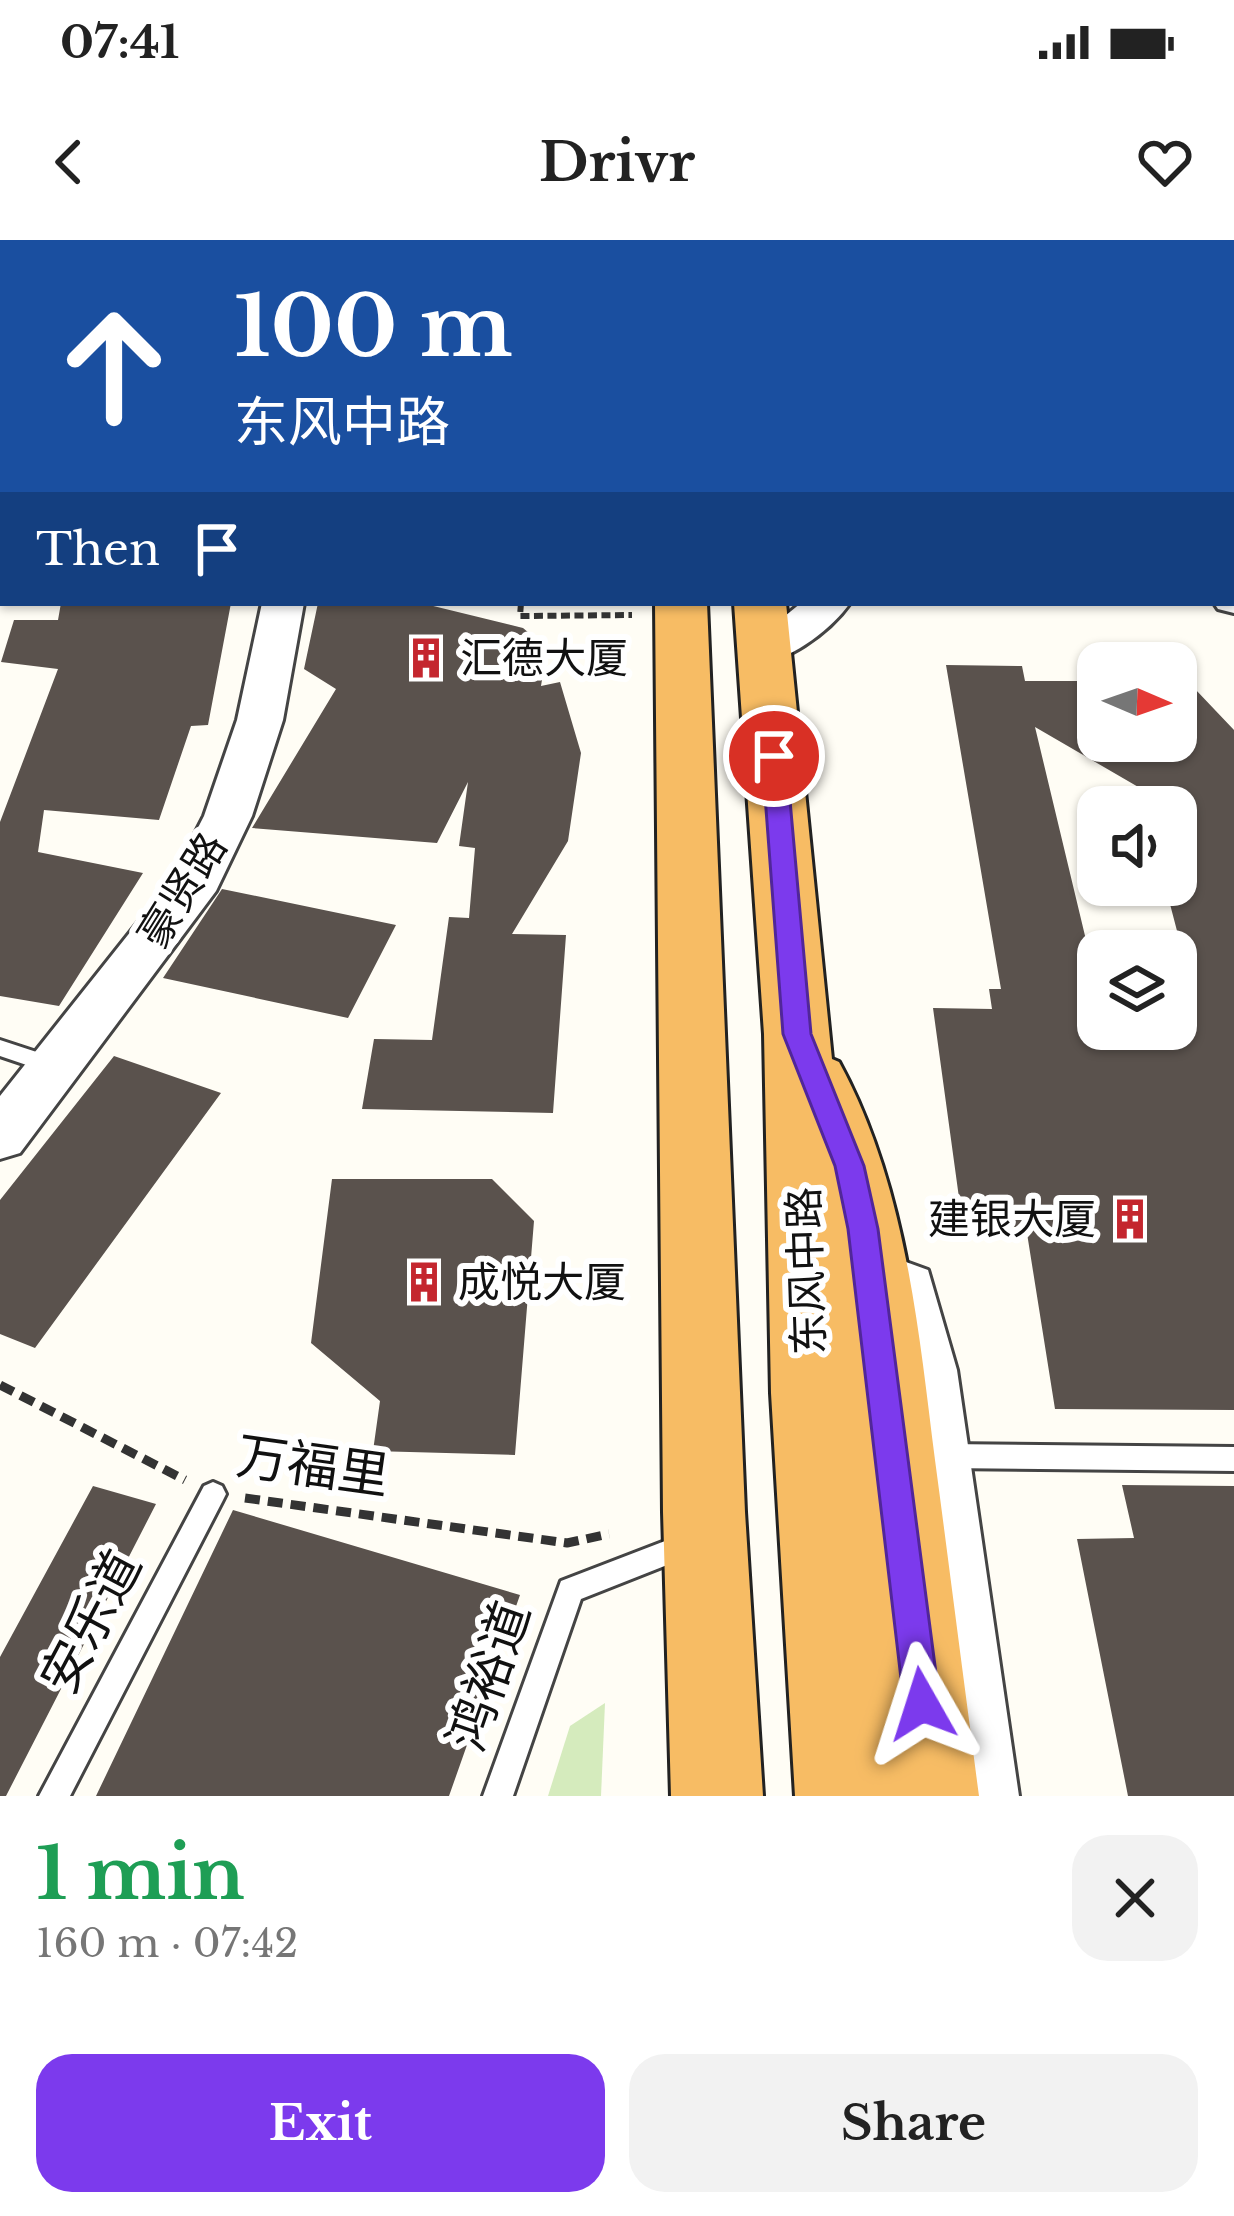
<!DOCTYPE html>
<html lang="en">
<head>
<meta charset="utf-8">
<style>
  body { margin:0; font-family:"Libre Baskerville","Noto Sans SC",serif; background:#f2f2f2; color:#222; height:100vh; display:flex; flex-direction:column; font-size:45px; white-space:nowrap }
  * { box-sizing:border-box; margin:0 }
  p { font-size:39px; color:#767676 }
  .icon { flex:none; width:66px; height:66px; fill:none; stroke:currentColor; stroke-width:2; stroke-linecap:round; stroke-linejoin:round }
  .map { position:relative; height:1556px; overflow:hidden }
  .details { display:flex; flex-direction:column; background:#fff; flex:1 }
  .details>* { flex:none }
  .guide { position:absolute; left:0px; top:0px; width:1236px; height:366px; box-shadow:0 3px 9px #0004; background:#1a4fa0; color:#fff; overflow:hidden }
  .needle { width:78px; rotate:92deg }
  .fabs { position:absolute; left:1077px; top:402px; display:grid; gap:24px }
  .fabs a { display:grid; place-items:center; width:120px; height:120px; border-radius:24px; background:#fff; box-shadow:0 3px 9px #0004; font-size:60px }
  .pin { position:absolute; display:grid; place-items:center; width:102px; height:102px; color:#fff; margin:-51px; border:6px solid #fff; border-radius:50%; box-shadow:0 3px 12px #0007 }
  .me { position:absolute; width:132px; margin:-66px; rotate:354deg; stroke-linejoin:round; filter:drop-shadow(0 0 9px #0008) }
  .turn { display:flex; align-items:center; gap:42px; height:252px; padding:0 36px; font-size:54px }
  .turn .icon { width:156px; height:156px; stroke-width:2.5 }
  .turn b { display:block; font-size:84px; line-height:102px }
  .then { display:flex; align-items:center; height:114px; padding:0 36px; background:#0003; gap:24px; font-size:45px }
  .round { display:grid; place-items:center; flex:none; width:126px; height:126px; border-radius:36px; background:#f2f2f2 }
  .head { display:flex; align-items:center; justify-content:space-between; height:204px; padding:0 36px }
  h1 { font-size:72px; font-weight:700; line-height:90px; color:#1e9e55 }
  .primary-button { display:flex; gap:24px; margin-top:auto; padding:24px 36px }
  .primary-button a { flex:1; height:138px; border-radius:36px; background:#7c3aed; color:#fff; font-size:48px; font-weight:700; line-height:138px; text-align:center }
  .primary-button a+a { background:#f2f2f2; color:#222 }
  .status { display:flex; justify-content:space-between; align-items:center; height:84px; padding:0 60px; background:#fff; direction:ltr }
  .status svg { height:33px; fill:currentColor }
  header { display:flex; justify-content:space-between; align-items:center; height:156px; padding:0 36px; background:#fff; font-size:54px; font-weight:700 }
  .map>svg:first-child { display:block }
  .green { fill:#d5ebbd }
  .building { fill:#5a524d; fill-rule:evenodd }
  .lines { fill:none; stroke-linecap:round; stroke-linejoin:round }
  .service-casing { stroke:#444; stroke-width:6 }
  .tertiary-casing { stroke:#444; stroke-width:6 }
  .trunk-casing { stroke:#222; stroke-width:6 }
  .path-far1 { stroke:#333; stroke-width:6; stroke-dasharray:9 4.5; stroke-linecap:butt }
  .path { stroke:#333; stroke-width:9; stroke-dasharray:15 8; stroke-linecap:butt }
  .service { fill:#fff; fill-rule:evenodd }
  .tertiary { fill:#fff; fill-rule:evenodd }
  .trunk { fill:#f7bc64; fill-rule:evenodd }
  .route { fill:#7c3aed; stroke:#51269a; stroke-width:3 }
  .labels { text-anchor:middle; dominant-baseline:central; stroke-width:12; stroke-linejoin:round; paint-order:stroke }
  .poi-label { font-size:42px; fill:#111; stroke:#fff; text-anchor:start }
  .street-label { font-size:42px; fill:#111; stroke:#fff }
  .near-street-label { font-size:51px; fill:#111; stroke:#fff }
</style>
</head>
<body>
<div class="status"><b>07:41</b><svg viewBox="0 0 49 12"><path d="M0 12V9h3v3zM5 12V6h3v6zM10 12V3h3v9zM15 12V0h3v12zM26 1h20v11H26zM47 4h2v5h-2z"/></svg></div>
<header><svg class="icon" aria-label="back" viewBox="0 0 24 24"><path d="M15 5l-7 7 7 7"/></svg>Drivr<svg class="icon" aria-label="heart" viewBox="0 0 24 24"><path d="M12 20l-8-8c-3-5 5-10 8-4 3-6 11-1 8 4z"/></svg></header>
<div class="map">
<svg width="1234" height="1556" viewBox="0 0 1234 1556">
  <rect width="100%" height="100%" fill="#fffdf5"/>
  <path class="green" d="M605,1463L601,1556H548L570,1486Z"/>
  <path class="building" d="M61,363H231L208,485L191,486L159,580L44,570L38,612L143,633L59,766L0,756V582L58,429L1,422L14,380H58Z
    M318,363H421L523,388L547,408L541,446L560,442L581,513L568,601L512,694L566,695L553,873L362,869L374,799L432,800L449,677L469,678L475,608L459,606L468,542L437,603L252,588L336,449L304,429Z
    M946,425L1022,426L1025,441H1098V501H1176V429L1234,490V1170L1055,1169L1026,987H963L933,768L992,769L989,749H1001ZM1035,487L1140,548L1145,567H1176V645H1165L1193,752H1176V789H1098V750Z
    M222,649L396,685L348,778L163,738Z
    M114,816L221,853L35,1108L0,1094V960Z
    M332,939H492L534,981L515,1215L373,1211L380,1161L311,1103Z
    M1122,1245L1234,1246V1556H1128L1077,1299L1134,1298Z
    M93,1246L156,1264L6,1556H0V1417Z
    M233,1270L520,1355L449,1556H96Z"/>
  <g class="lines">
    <g class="service-casing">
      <path id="service" d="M0,78H3V86H0Z
        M0,800L64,821L67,827L64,833L56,835L0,816Z
        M944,1204L1234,1207V1231L944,1228L935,1224L931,1216L935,1208Z
        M213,1242L222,1246L226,1254L222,1262L70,1556H39L204,1246Z
        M691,1291L700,1294L704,1303L700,1312L581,1359L513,1556H483L561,1341Z"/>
    </g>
    <g class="tertiary-casing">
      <path id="tertiary" d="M241,0H275V3H241Z
        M1199,0H1233L1198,3Z
        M0,276H3L0,301Z
        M1233,297H1234V325H1233Z
        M1234,347V373L1218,369L1214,363H1233Z
        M262,363H304L283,480L252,576L216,651L20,913L0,919V856L170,642L204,576L237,480Z
        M801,363H850C831,390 782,429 748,421L742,411Z
        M906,1022L928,1030L957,1130L1019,1556H945L893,1130L875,1048L884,1030Z"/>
    </g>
    <g class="trunk-casing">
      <path id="trunk" d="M649,0H689V3H649Z
        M711,0H751V3H711Z
        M655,363H707L745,1272L763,1556H671L663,1272Z
        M734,363H786L832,819L839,822C905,943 918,1085 935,1220C950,1332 964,1444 979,1556H887L871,1385L887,1556H795L771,1153L764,794Z"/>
    </g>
    <path class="path-far1" d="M521,363L520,376L632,375"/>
    <path class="path" d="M0,1145L185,1240
      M245,1258L567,1303L609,1294"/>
    <use href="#service" class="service"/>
    <use href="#tertiary" class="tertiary"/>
    <use href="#trunk" class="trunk"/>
  </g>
  <path class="route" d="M774,508L786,516L811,794L864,926L878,989L940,1464L935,1477L922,1482L909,1477L904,1464L848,989L835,926L783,794L762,516Z"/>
  <defs>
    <g id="building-bare" transform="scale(3.24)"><path d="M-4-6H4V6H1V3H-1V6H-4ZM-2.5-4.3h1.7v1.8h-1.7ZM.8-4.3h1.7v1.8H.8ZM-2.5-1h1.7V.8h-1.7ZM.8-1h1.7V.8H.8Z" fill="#c4262e" stroke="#fff" stroke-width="2.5" paint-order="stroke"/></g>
  </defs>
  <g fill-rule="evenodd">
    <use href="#building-bare" x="426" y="418"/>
    <use href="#building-bare" x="1130" y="979"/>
    <use href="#building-bare" x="424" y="1042"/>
  </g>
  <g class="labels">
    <g class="poi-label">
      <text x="460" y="418">汇德大厦</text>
      <text x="1096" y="979" text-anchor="end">建银大厦</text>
      <text x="458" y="1042">成悦大厦</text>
    </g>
    <g class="street-label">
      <text transform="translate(182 650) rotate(-58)">豪贤路</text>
      <text transform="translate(806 1031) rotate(-92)">东风中路</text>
    </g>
    <g class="near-street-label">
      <text transform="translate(313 1226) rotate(8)">万福里</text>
      <text transform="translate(91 1382) rotate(-62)">安乐道</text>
      <text transform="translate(489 1436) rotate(-71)">鸿裕道</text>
    </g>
  </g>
</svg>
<div class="fabs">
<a><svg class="needle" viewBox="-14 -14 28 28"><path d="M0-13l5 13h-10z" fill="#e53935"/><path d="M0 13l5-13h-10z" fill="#767676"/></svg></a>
<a><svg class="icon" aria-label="sound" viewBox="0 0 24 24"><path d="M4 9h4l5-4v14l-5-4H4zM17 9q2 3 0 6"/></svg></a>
<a><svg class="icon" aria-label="layers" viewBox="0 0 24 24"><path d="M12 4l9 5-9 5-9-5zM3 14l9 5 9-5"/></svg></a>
</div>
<div class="pin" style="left:774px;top:516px;background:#d93025"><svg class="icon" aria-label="arrive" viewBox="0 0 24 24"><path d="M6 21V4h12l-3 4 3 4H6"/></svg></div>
<svg class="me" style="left:922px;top:1464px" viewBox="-20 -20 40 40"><path d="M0-17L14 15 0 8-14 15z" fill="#7c3aed" stroke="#fff" stroke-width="4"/></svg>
<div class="guide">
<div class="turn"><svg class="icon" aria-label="ahead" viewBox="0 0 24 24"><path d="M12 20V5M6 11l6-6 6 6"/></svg><div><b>100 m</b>东风中路</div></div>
<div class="then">Then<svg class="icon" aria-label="arrive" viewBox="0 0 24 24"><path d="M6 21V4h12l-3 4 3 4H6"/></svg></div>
</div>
</div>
<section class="details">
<div class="head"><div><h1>1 min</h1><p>160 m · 07:42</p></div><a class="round"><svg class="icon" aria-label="close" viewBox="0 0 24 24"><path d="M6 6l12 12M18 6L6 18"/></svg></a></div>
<div class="primary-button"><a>Exit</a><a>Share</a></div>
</section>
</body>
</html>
